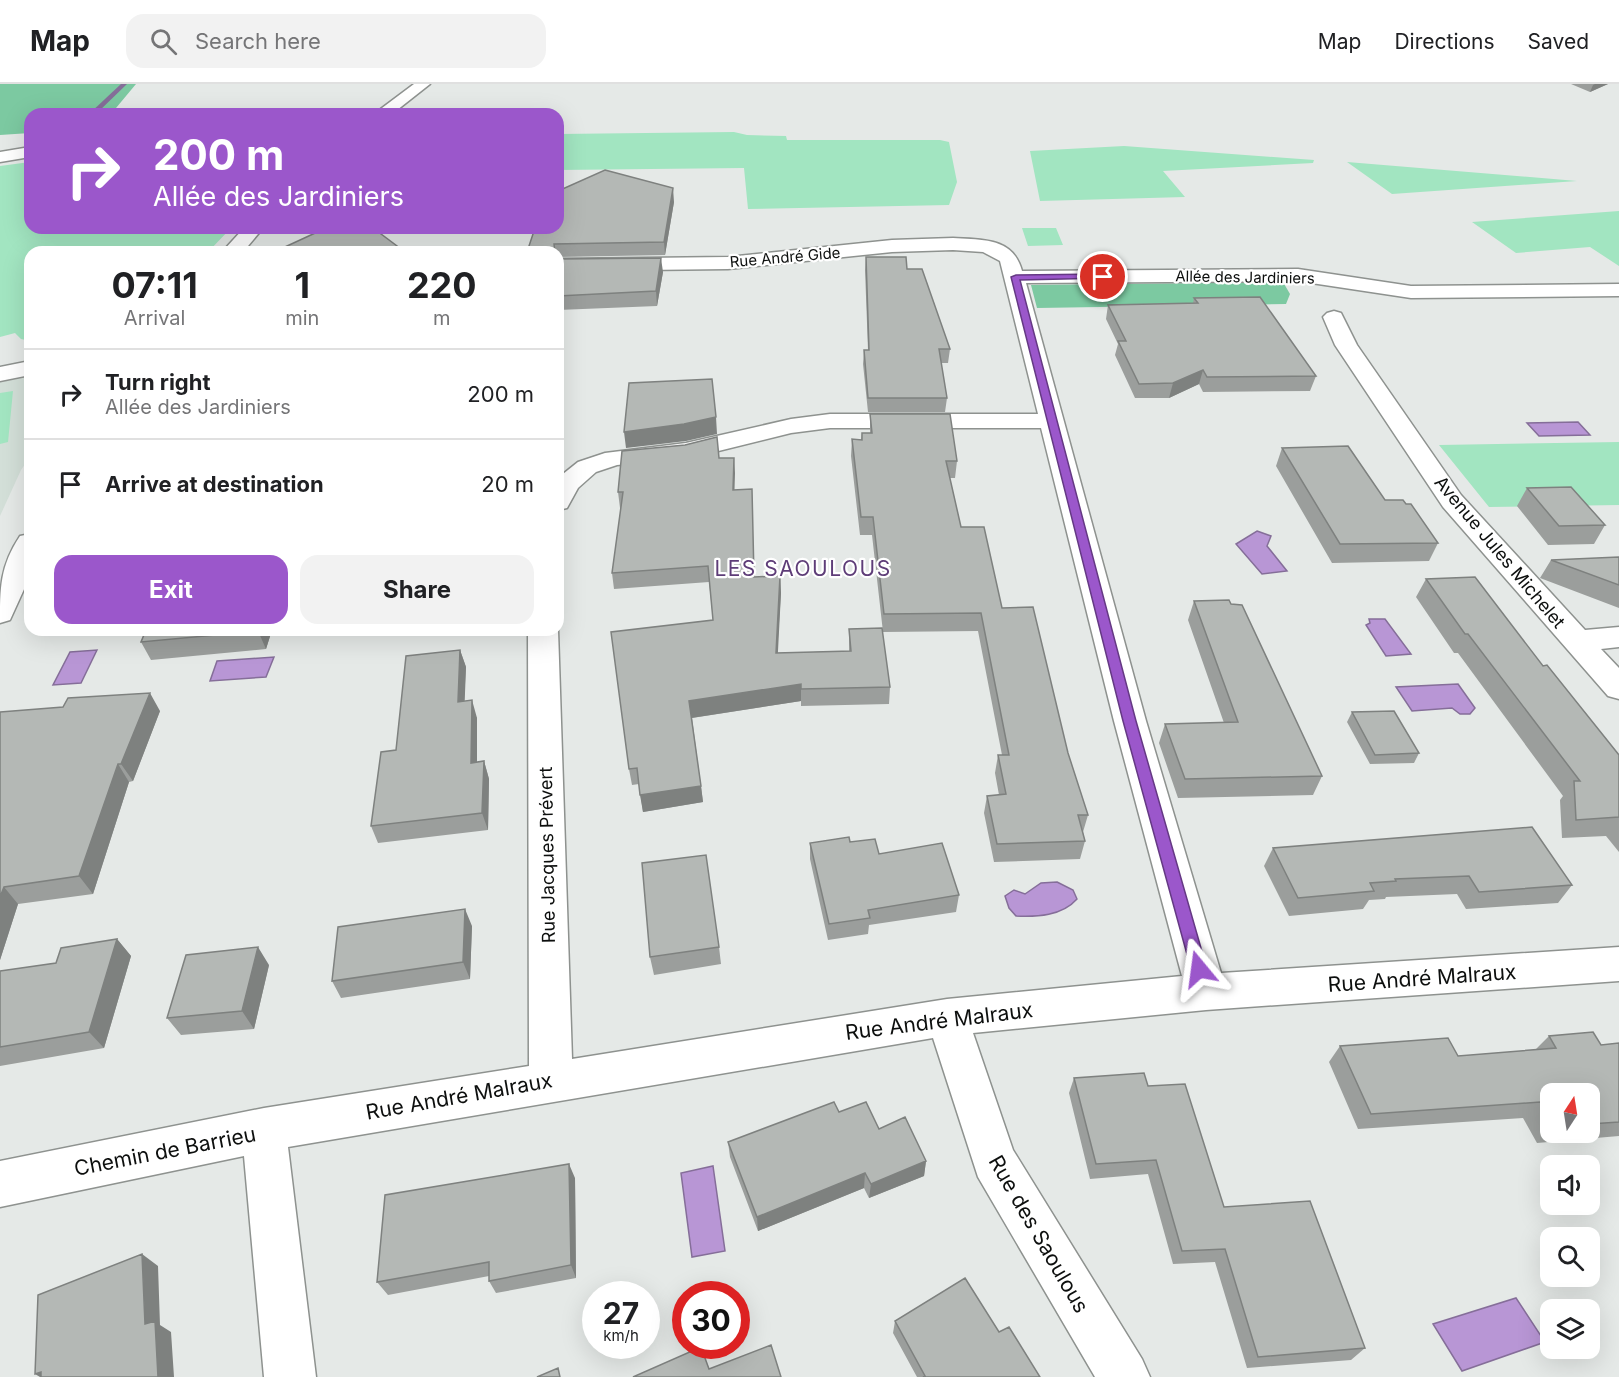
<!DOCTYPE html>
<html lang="en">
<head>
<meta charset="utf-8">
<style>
  body { margin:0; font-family:Inter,sans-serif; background:#f2f2f2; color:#202124; height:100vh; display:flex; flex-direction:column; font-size:22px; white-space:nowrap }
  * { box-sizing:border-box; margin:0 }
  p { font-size:20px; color:#757577 }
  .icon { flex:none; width:33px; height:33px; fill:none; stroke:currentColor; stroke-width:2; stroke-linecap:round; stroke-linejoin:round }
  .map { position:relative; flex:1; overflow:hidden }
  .panel { position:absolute; left:24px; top:162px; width:540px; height:390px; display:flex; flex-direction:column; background:#fff; border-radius:18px; box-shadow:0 6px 24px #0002 }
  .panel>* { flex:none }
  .hud { position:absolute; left:24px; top:24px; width:540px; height:126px; border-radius:18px; box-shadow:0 6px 24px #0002; background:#9b57cb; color:#fff; overflow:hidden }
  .needle { width:39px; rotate:12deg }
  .tools { position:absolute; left:1540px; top:999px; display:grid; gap:12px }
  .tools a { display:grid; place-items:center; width:60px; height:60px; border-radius:12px; background:#fff; box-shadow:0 6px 24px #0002; font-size:30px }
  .speed { position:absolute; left:582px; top:1197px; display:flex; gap:12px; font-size:30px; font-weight:700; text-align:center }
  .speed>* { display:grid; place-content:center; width:78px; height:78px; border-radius:50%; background:#fff; box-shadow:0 6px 24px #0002; line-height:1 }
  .speed small { font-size:15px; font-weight:400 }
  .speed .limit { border:9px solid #d22; background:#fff; color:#111 }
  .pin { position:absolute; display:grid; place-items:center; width:51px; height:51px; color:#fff; margin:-26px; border:3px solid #fff; border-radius:50%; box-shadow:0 2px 6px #0007 }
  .me { position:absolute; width:66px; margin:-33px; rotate:344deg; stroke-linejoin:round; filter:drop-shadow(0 0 4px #0008) }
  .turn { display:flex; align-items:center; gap:21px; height:126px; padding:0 30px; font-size:27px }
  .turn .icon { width:78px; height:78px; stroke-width:2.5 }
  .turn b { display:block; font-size:42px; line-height:51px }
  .eta { display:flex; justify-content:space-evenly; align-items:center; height:102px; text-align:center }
  .eta b { font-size:36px; font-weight:700; line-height:42px }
  .action { display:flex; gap:12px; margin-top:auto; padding:12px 30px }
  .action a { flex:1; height:69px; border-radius:18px; background:#9b57cb; color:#fff; font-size:24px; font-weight:700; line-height:69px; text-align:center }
  .action a+a { background:#f2f2f2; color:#202124 }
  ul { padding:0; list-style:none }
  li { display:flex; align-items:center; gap:18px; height:90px; padding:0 30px; border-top:2px solid #e0e0e0 }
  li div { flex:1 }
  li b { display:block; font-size:22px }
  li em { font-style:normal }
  header { display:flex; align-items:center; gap:36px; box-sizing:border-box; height:84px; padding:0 30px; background:#fff; border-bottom:2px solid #e0e0e0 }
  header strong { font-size:28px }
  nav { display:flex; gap:33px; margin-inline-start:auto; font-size:21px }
  .search { width:420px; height:54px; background:#f2f2f2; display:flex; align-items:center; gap:15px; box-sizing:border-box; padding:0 21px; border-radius:18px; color:#757577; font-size:22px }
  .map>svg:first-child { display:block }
  .built { fill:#d3dfd8 }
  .green { fill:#a2e5c1 }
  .forest { fill:#7cc9a1 }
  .water { fill:#b896d5; stroke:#856e99; stroke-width:1.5 }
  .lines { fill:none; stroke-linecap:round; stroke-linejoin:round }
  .stream { fill:#856e99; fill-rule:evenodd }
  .minor-casing { stroke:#8e928f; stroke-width:3 }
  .minor { fill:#fff; fill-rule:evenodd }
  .wall { fill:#9b9e9c; fill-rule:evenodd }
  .shaded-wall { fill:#7e817f }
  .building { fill:#b4b8b5; stroke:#7e817f; stroke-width:1.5 }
  .route { fill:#9b57cb; stroke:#653984; stroke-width:1.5 }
  .labels { text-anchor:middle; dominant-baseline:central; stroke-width:4.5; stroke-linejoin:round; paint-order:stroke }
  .far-street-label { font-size:15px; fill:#0d0f0e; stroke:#fff }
  .street-label { font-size:18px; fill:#0d0f0e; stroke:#fff }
  .quarter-label { font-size:21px; letter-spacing:1.5px; fill:#5e3d78; stroke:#fff }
  .near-street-label { font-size:21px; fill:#0d0f0e; stroke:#fff }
</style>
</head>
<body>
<header>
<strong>Map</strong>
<div class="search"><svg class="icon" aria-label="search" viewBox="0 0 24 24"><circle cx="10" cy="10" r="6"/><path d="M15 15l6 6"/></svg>Search here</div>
<nav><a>Map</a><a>Directions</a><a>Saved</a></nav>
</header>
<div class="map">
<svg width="1619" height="1293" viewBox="0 0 1619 1293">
  <rect width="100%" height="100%" fill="#e5e9e7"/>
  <path class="built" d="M30,293V373L21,386L0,432V298Z"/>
  <path class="green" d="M734,48L747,51L786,52L787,56H940L949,58L957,98L949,121L748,125L744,84L558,86V50Z
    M1124,62L1314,76L1313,79L1163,87L1185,113L1040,117L1030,67Z
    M30,78V144H231L208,168H30V257L21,255L15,249L0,253V82Z
    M1347,78L1577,97L1392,110Z
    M1619,127V182L1590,163L1516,169L1472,138Z
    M1022,144H1056L1063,161L1028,162Z
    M13,307L8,358L0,360V309Z
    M1619,358V421L1489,423L1439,361Z"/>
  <path class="forest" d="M0,0H136L111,30H30V49L0,51Z
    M1283,198L1290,210L1286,220L1037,224L1031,201Z"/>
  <path class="water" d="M1578,338L1590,351L1539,352L1527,339Z
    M1257,447L1271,452L1267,462L1287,487L1262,490L1236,460Z
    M1369,535H1385L1411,570L1386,572L1366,541L1370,539Z
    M97,566L81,599L53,601L70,568Z
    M274,573L266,593L210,597L217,577Z
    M1458,600L1475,624L1470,630H1460L1452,624L1412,627L1396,603Z
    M1057,798L1073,806L1077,815C1062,832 1037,833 1016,832L1009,824L1005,812L1014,806L1025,810L1041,799Z
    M713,1082L725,1167L692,1173L681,1089Z
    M1516,1214L1545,1258L1462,1287L1433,1240Z"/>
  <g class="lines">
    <path class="stream" d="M121,0H127L96,30H89Z"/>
    <g class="minor-casing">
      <path id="minor" d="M414,0H430L392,30H374Z
        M30,63V73L0,78V68Z
        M244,144H263L243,168H222Z
        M953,154C982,156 1013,153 1022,187L1298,185L1411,202L1619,200V212L1411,214L1298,197L1026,199L1146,637L1221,889L1619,863V897L1206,926L973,949L1013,1066L1142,1275L1150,1293H1095L978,1093L933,954L288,1063L316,1293H264L244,1072L0,1123V1077L264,1024L529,982L528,546H558L572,975L947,915L1182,892L1114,637L1041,344H830L791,349L686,375L617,381L596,388L578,404L567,424L558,426V394L578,378L605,369L686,359L791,335L830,330H1038L1000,177L983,168L953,166L892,168L728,185L558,187V175L728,173L892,156Z
        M1334,227L1341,229L1357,261L1461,411L1585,546L1619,543V563L1601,565L1619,584V615L1608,612L1443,423L1335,261L1323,233L1327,229Z
        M30,277V291L0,297V283Z
        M30,450V492L10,536L0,539C0,504 0,482 20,452Z"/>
    </g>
    <use href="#minor" class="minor"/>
  </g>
  <path class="wall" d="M1571,0H1608L1590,8Z
    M674,118L665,171L558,173V168H527Z
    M326,144H449L447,148L380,149Z
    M866,173L907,185L950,265L948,279H941L947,314L945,328H868L863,280L864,266H868L865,186Z
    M558,175L663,188L657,222L558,226Z
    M1194,214L1316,292L1310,307L1203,308L1199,300L1169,314H1135L1115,271L1118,260L1106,235L1108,221L1193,219Z
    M870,330L957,377L955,394H950L961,443L1002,524L1068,669L1088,731L1083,748L1085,757L1080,775L994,778L984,729L987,712L999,711L995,689L998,671H1002L978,547L883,548L872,451H860L851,372L852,355L861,356L862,349H870Z
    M1282,364L1385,416L1438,459L1429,477L1332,479L1276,382Z
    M719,374H734V406L755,493L780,492L781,509L777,569L849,567V545L890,603L889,620L801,622V617L692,634L703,718L643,728L639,700L632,701L629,685L713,536L709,498L614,505L612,489L621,424H620L618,408Z
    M1527,404L1605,441L1594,460L1548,461L1517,422Z
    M1619,473V524L1540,494L1551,476Z
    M1426,495L1543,582L1619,671V768L1606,752L1562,754L1560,716L1563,712L1458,569H1454L1416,513Z
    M1194,517L1231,520L1322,692L1313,711L1178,714L1159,659L1165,640L1224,639L1188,536Z
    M146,546H272L266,565L151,576L141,558Z
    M460,566L466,583L464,617L477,634V678L484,677L489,695L488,746L378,759L371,742L396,666Z
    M160,627L133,697L129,698L93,810L18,820L0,876V628Z
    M1352,628L1419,669L1414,679L1370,680L1347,638Z
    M850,758L879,770L959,811L956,828L869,841L868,850L828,856L810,775V759Z
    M1273,764L1572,801L1558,819L1466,825L1457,810L1386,813L1385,815L1369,816L1363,825L1289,832L1264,782Z
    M472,842L470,895L341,914L332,897Z
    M117,855L131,872L104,964L0,982V887L56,879Z
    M719,863L721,880L654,891L650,873Z
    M269,881L254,945L181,951L167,934Z
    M1549,952L1601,961L1619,959V1052L1537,1059L1523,1034L1358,1045L1329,978L1340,962L1458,972L1535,966ZM1551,1010H1590V1048H1551Z
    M1074,994L1148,1002L1224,1123L1365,1264L1351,1276L1247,1284L1215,1178L1173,1180L1148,1090L1090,1095L1069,1009Z
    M839,1028L879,1045L926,1077L924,1092L869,1114L864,1104L758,1147L730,1073L728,1058Z
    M575,1094L576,1194L496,1209L489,1197V1192L388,1211L377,1198Z
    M895,1237L999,1248L1040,1293H917L893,1249Z"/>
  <path class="shaded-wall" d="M1595,0H1608L1590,8L1593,1Z
    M673,104L674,118L665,171L664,158Z
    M661,174L663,188L657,222L656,207Z
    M1203,286L1199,300L1169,314L1173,299Z
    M716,333L717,350L686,357L626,364L624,348Z
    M734,374L735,389L734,422L733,406Z
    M780,492L781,509L777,586L776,569Z
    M258,546H272L266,565L258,547Z
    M460,566L466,583L464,635L458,618Z
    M801,600V617L691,634L689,617Z
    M150,609L160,627L133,697L121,680Z
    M472,616L477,634V696L471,679Z
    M484,677L489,695L488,746L482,729Z
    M118,680L129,698L93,810L79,792Z
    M701,702L703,718L643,728L640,711Z
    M4,803L18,820L0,876V813Z
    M465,825L472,842L470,895L463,878Z
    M117,855L131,872L104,964L89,948Z
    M258,863L269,881L254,945L242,927Z
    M926,1077L924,1092L869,1114L871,1100Z
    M569,1080L575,1094L576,1194L571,1181Z
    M865,1089L864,1104L758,1147L757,1133Z
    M142,1170L158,1182L160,1241L171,1248L174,1293H158L145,1240Z
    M41,1288L51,1293H40L35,1290Z"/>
  <path class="building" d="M605,86L673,104L664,158L554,160L555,168H527L535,144H558V107Z
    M326,144H373L405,168H274Z
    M866,173H906L907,185H922L950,265H939L947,314H868L864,266H869Z
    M661,174L656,207L558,212V175Z
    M1260,213L1316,292L1207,293L1203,286L1173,299L1139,300L1118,257H1126L1108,221L1198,219L1194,214Z
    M712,295L716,333L684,340L624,348L629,299Z
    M870,330H950L957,377H946L961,443H984L1002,524L1033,523L1068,669L1088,731H1078L1085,757L997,760L987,712L1006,710L998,671H1009L981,529L884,530L873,433H861L852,355L862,356V349H872Z
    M717,353L719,374H734L733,406L752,405L754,493L780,492L776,569L851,567L849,545L882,544L890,603L801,605V600L689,617L701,702L640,711L637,684L629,685L611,548L713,536L708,482L612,489L623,408H618L622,367L685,361Z
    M1348,362L1385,416H1403L1406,420H1411L1438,459L1340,460L1282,364Z
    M1571,403L1605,441L1559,442L1527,404Z
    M1619,473V501L1551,476Z
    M1475,493L1543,582L1547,581L1619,671V733L1576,736L1574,697H1580L1468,550H1465L1426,495Z
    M1229,516L1231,520L1242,521L1322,692L1185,695L1165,640L1238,638L1194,517Z
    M146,546H258V547L141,558Z
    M460,566L458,618L472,616L471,679L484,677L482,729L371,742L381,668L396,666L406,572Z
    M150,609L121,680H118L79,792L4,803L0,813V628L63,623L68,614Z
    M1394,627L1419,669L1375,671L1352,628Z
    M1532,743L1572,801L1479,808L1469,792L1395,795L1396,797L1370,799L1374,807L1298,814L1273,764Z
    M849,753L850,758L875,755L879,770L942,759L959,811L868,826L870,834L829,840L810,759Z
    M706,771L719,863L650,873L642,779Z
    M465,825L463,878L332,897L338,843Z
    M117,855L89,948L0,963V887L56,879L61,864Z
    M258,863L242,927L167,934L186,871Z
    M1593,948L1601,961L1619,959V1038L1590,1040V1010H1551V1038L1540,1018L1371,1030L1340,962L1448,954L1458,972L1556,964L1549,952Z
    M1144,989L1148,1002L1185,1000L1224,1123L1310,1117L1365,1264L1258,1273L1225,1165L1182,1167L1156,1076L1096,1080L1074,994Z
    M834,1018L839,1028L866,1018L879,1045L905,1033L926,1077L871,1100L865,1089L757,1133L728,1058Z
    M569,1080L571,1181L489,1197V1178L377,1198L385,1111Z
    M142,1170L145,1240L155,1237L158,1293H41V1288L35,1290L38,1211Z
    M965,1194L999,1248L1009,1243L1040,1293H923L925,1292L895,1237Z
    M771,1261L781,1293H633L701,1263L709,1285Z
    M558,1284L560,1293H537Z"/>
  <path class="route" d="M1103,190L1106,194L1020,196L1136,637L1207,885L1205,891H1193L1191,885L1123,637L1011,193L1016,191Z"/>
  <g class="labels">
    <g class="far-street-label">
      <text transform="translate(785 173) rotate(-5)">Rue André Gide</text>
      <text transform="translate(1245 193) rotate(1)">Allée des Jardiniers</text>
    </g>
    <g class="street-label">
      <text transform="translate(1500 468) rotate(50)">Avenue Jules Michelet</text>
      <text transform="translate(547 771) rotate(-91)">Rue Jacques Prévert</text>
    </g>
    <g class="quarter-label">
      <text x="803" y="484">LES SAOULOUS</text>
    </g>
    <g class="near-street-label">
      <text transform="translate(1422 894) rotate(-4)">Rue André Malraux</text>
      <text transform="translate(939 937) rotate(-7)">Rue André Malraux</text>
      <text transform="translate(459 1012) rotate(-10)">Rue André Malraux</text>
      <text transform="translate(165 1067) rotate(-11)">Chemin de Barrieu</text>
      <text transform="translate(1039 1150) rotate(60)">Rue des Saoulous</text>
    </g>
  </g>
</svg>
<div class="tools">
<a><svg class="needle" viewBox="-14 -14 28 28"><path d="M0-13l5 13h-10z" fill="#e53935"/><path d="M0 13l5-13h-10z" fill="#757577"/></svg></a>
<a><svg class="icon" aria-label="sound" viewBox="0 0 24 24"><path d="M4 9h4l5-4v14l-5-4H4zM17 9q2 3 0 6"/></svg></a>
<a><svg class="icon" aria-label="search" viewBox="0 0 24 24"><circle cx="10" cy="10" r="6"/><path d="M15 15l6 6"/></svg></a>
<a><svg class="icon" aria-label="layers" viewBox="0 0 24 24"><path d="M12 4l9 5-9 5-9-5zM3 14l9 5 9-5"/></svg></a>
</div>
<div class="speed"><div>27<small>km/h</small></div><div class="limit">30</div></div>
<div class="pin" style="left:1103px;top:193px;background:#d93025"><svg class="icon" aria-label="arrive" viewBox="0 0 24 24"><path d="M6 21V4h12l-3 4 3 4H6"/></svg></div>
<svg class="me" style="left:1199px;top:885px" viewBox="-20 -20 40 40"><path d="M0-17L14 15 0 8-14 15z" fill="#9b57cb" stroke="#fff" stroke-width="4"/></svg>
<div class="hud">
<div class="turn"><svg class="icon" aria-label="right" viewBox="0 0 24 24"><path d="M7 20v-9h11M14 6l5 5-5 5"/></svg><div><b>200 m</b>Allée des Jardiniers</div></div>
</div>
<section class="panel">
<div class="eta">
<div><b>07:11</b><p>Arrival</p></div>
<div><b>1</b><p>min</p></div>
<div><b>220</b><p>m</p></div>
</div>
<ul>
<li><svg class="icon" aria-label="right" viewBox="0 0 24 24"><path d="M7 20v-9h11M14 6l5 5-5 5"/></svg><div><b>Turn right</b><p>Allée des Jardiniers</p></div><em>200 m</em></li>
<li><svg class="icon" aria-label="arrive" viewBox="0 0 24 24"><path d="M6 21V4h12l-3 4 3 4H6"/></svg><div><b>Arrive at destination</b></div><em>20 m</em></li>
</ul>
<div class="action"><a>Exit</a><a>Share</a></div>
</section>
</div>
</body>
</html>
